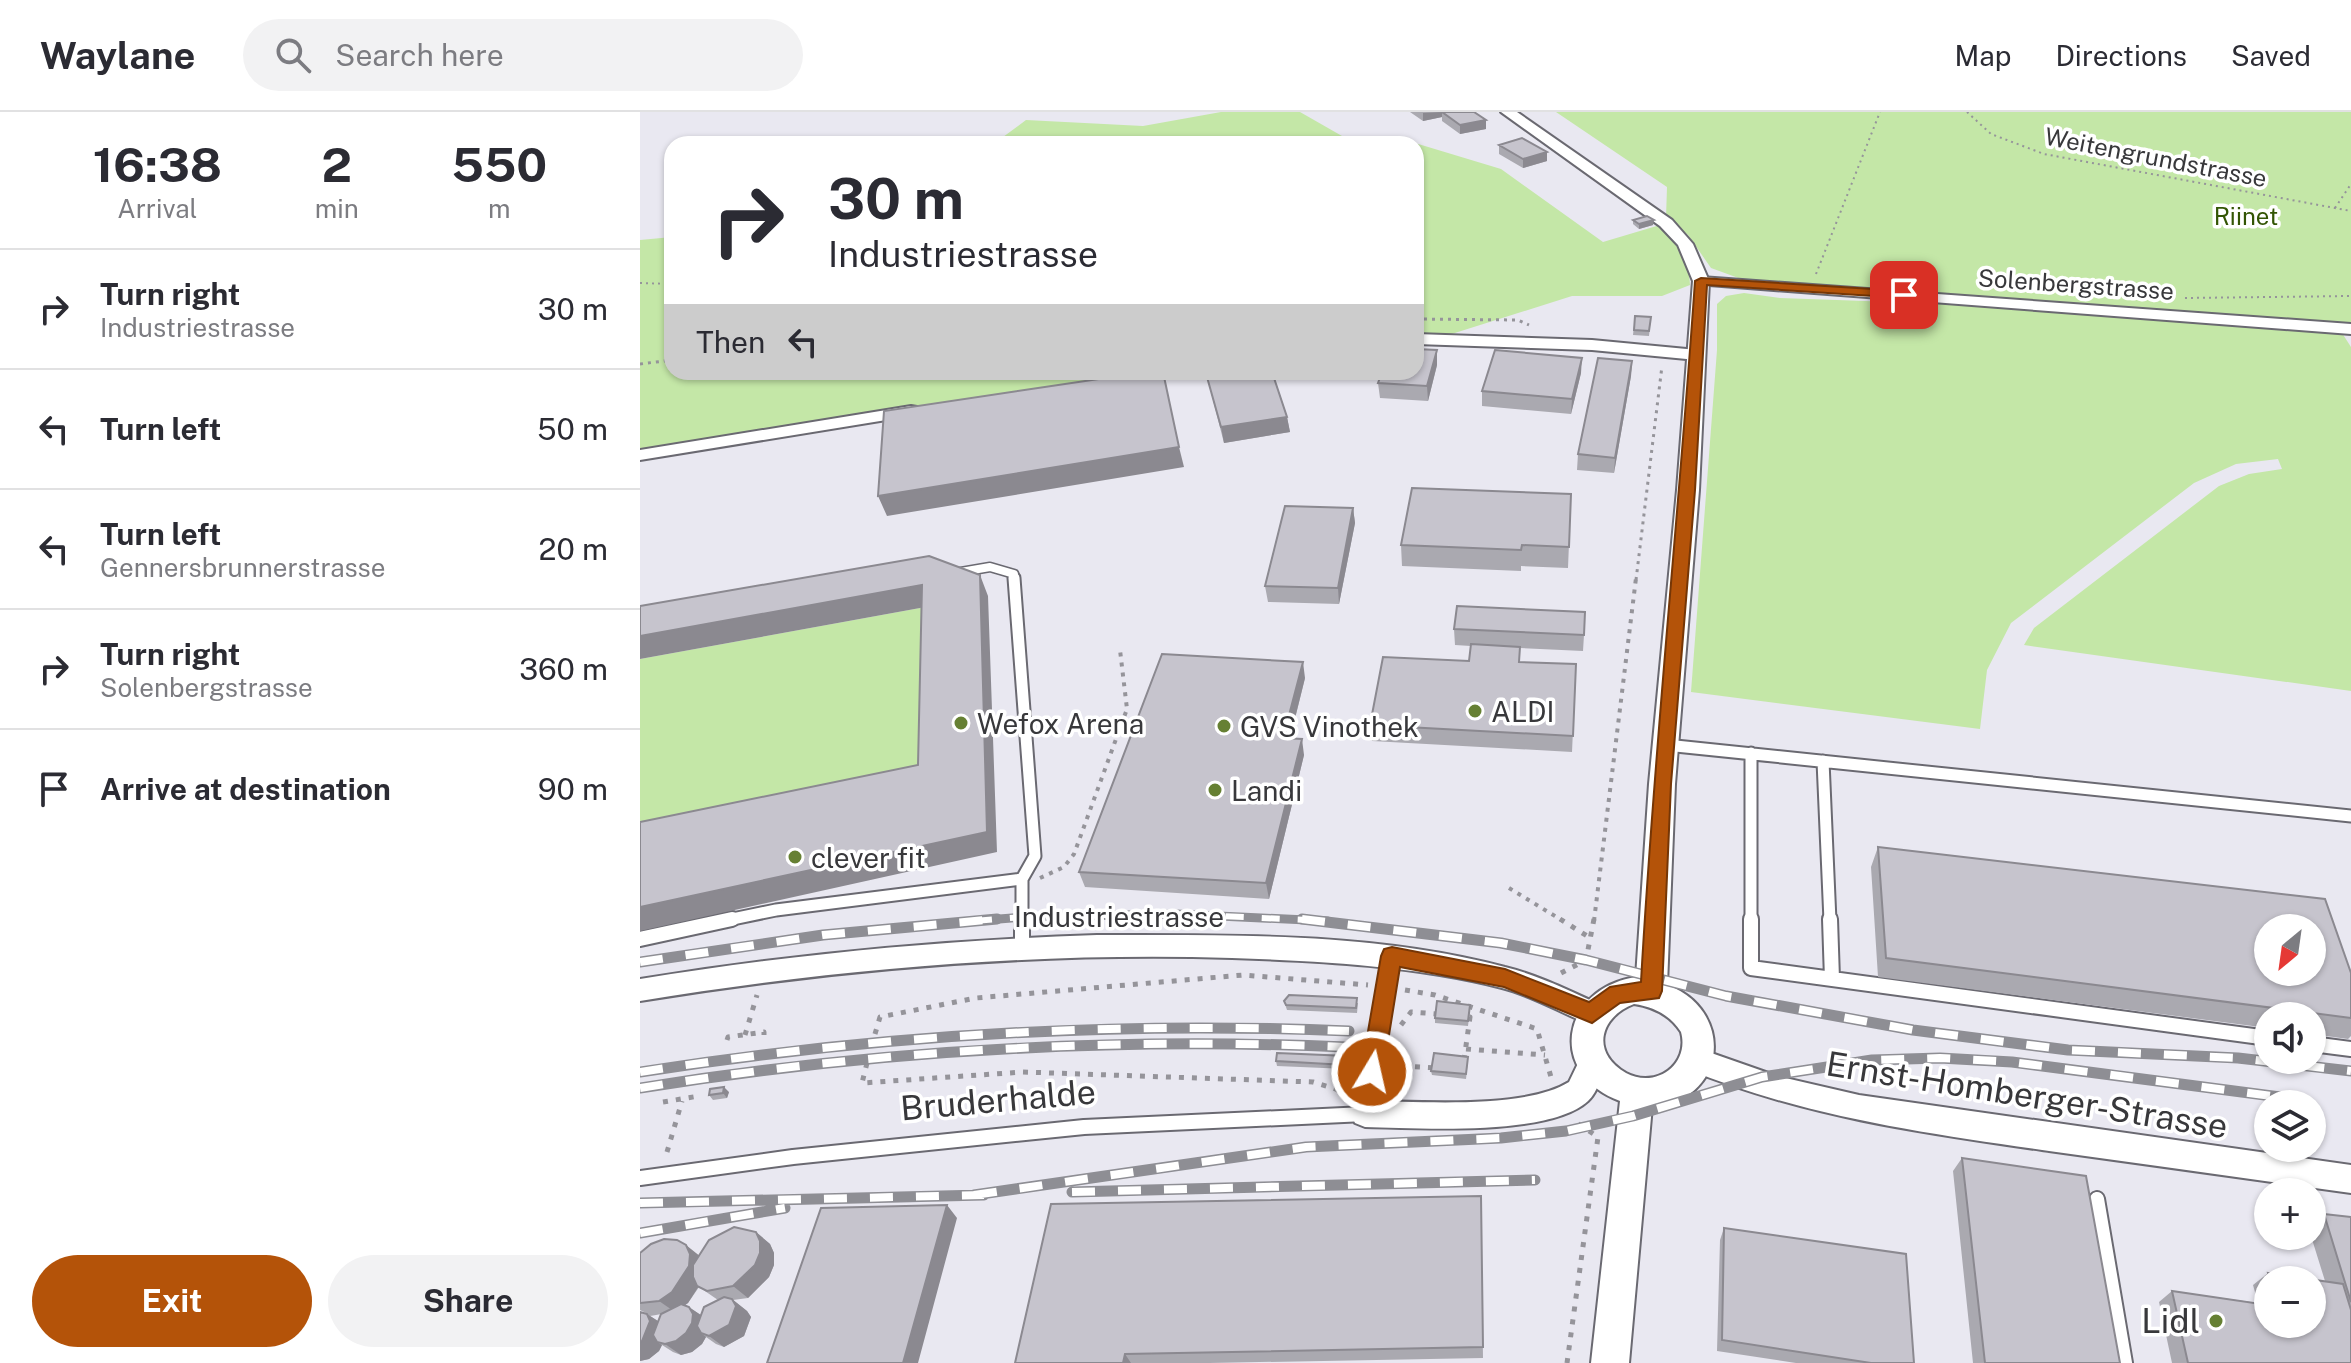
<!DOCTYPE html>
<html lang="en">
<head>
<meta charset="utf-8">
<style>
  body { margin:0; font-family:"Public Sans",sans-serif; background:#f2f2f3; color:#2b2b33; height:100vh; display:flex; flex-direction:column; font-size:30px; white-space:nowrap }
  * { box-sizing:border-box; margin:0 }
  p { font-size:26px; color:#7c7c81 }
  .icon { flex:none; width:44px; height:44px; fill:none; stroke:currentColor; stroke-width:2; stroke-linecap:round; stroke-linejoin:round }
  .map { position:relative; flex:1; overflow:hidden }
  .side { display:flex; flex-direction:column; background:#fff; width:640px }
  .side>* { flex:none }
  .banner { position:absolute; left:24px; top:24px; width:760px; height:244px; border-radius:24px; box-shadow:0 2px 6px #0004; background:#fff; color:#2b2b33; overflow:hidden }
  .needle { width:52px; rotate:209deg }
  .buttons { position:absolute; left:1614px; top:802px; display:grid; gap:16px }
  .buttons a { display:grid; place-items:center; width:72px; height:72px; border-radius:50%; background:#fff; box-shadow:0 2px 6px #0004; font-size:40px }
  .pin { position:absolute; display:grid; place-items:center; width:68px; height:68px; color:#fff; margin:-34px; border-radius:16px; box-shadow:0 4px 12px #0006 }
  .me { position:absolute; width:88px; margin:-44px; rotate:9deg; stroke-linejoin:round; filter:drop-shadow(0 0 6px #0008) }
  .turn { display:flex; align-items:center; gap:28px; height:168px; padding:0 32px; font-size:36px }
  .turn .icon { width:104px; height:104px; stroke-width:2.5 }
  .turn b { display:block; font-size:56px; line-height:68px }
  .then { display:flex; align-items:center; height:76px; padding:0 32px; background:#0003; gap:16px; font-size:30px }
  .eta { display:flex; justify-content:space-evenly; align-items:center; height:136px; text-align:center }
  .eta b { font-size:48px; font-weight:700; line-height:56px }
  .action { display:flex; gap:16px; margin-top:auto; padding:16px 32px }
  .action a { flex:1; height:92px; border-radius:48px; background:#b45309; color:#fff; font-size:32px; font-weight:700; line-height:92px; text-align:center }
  .action a+a { background:#f2f2f3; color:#2b2b33 }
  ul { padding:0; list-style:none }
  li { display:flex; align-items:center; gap:24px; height:120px; padding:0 32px; border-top:2px solid #e1e1e2 }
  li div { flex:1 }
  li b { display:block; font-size:30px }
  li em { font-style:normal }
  header { display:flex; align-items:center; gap:48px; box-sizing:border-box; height:112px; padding:0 40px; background:#fff; border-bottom:2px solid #e1e1e2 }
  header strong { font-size:38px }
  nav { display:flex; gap:44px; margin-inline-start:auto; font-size:28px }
  .search { width:560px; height:72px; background:#f2f2f3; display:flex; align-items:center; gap:20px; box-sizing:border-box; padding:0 28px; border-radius:44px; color:#7c7c81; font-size:30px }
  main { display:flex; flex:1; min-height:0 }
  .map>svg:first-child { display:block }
  .green { fill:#c4e7a7 }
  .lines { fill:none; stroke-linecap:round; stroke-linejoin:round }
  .service-far2-casing { stroke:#6a6971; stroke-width:11 }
  .service-far1-casing { stroke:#6a6971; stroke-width:15 }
  .service-casing { stroke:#6a6971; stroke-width:18 }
  .minor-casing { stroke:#6a6971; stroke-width:4 }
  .tertiary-casing { stroke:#6a6971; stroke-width:4 }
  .path-far3 { stroke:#95949a; stroke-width:2; stroke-dasharray:2 4; stroke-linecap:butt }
  .path-far2 { stroke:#95949a; stroke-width:3; stroke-dasharray:3 5; stroke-linecap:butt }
  .path-far1 { stroke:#95949a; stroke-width:4; stroke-dasharray:4 6; stroke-linecap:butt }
  .path { stroke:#95949a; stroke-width:5; stroke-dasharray:5 8; stroke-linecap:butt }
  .service-far2 { stroke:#fff; stroke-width:8 }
  .service-far1 { stroke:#fff; stroke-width:11 }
  .service { stroke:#fff; stroke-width:14 }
  .minor { fill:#fff; fill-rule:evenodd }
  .tertiary { fill:#fff; fill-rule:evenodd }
  .rail-far1-casing { stroke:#8e8e94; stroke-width:9 }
  .rail-casing { stroke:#8e8e94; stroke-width:11 }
  .rail-far1 { stroke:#fff; stroke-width:6; stroke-dasharray:18; stroke-linecap:butt }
  .rail { stroke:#fff; stroke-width:8; stroke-dasharray:23; stroke-linecap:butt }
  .wall { fill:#aaa9b0; fill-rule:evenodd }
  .shaded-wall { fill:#8b8990 }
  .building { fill:#c6c4cd; stroke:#8b8990; stroke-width:2; fill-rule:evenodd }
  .route { fill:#b45309; stroke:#753606; stroke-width:2 }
  .poi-dot { fill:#668033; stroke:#fff; stroke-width:3 }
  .labels { text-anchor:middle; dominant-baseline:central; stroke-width:7; stroke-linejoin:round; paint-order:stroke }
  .far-street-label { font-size:24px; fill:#38383b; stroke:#fff }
  .far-park-label { font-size:24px; fill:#335504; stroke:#fff }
  .poi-label { font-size:28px; fill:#38383b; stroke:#fff; text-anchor:start }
  .street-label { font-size:28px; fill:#38383b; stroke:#fff }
  .near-street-label { font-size:34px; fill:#38383b; stroke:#fff }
  .near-poi-label { font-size:34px; fill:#38383b; stroke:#fff; text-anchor:end }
</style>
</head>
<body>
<header>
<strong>Waylane</strong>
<div class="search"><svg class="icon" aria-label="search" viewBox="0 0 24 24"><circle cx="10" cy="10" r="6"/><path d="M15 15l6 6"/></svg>Search here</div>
<nav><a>Map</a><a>Directions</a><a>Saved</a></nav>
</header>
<main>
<section class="side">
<div class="eta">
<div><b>16:38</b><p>Arrival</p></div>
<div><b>2</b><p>min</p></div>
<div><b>550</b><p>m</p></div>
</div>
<ul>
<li><svg class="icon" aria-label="right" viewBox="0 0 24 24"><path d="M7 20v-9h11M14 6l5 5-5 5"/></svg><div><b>Turn right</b><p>Industriestrasse</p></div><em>30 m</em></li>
<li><svg class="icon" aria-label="left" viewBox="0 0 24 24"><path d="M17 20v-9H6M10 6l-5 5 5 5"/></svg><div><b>Turn left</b></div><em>50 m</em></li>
<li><svg class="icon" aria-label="left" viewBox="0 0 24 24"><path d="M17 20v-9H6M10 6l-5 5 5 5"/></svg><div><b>Turn left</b><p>Gennersbrunnerstrasse</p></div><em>20 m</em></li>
<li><svg class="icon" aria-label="right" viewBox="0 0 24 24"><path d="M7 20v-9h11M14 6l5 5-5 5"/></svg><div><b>Turn right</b><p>Solenbergstrasse</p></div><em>360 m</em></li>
<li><svg class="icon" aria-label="arrive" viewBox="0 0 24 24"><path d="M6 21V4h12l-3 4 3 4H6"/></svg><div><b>Arrive at destination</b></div><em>90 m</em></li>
</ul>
<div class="action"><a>Exit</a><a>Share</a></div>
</section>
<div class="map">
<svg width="1711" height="1251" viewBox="0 0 1711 1251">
  <rect width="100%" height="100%" fill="#e9e8f1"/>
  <path class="green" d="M581,0H660L716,32L535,29L520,32H373L363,25L386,8L503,14Z
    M916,0H1711V217L1106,172L1104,168L1071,156L1048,123L1026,106L1027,75Z
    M765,28L861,57L963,130L1020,113C1037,131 1049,147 1050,173L1022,184H932L799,226L776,227V32H733Z
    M32,125V260H518L0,343V128Z
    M1104,181L1140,186L1310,192L1702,221L1711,235V579L1384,533L1394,516L1579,374L1609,362L1642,357L1638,347L1596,352L1554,371L1371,511L1347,558L1340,617L1051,580L1077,238V192L1086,184Z
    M291,494L288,674L0,734V547Z"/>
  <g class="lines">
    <g class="service-far2-casing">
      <path id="service-far2" d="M315,461L350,455L374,462V468"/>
    </g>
    <g class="service-far1-casing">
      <path id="service-far1" d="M374,466L395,744L382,767V809
        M1026,633L1711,704
        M1111,641V809
        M1183,649L1190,809
        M83,809L136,798L382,767"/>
    </g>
    <g class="service-casing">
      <path id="service" d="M382,807V835
        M1111,807V856L1628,926
        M1190,807L1192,867
        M0,827L92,807
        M1672,932L1711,937
        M0,1066L153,1045L444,1015L725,1002L752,844
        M1457,1087L1485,1251"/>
    </g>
    <g class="minor-casing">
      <path id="minor" d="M1061,165L1711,212V222L1056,172V166Z
        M776,222L952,228L1057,238L1065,243L1057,248L952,238L776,232Z
        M271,294L277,295L279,299L277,303L0,348V338Z
        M457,823C591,823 734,820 865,855C898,863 930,879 961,893L965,901L961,909L952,913C922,902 894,884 862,876C775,854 682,849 592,846C392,840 196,857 0,889V867C152,842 303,828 457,823Z
        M1057,936L1137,964L1219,983L1711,1053V1081C1610,1067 1510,1053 1409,1039C1283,1021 1166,1005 1047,957L1043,948L1047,939Z
        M953,937L963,941L967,950C962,962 958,980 948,989C909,1025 777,1016 725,1015L715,1011L711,1002L715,993L725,989C779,989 884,998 929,970L943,941Z"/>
    </g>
    <g class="tertiary-casing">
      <path id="tertiary" d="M861,0H877L1032,108L1053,132L1069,169L1059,378L1035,672L1027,873C1096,898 1087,990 1012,994L989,1251H951L980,989C907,962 920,877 996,865L1009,672L1037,378L1053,169L1038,133L1020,114ZM994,892C1014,895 1030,903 1041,920C1050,952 1016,977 986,961C950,940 960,905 994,892Z"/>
    </g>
    <path class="path-far3" d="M1327,0L1351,22L1404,42L1711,99
      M1695,96L1711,72
      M1176,162L1240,0
      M0,171L32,172
      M1545,186L1711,184"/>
    <path class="path-far2" d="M776,207L878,208L889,213
      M0,252L32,248
      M996,468L1022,254"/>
    <path class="path-far1" d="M400,766L424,755L434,742L487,597L480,538
      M869,776L923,809
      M954,809L996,466"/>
    <path class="path" d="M920,807L952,827
      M921,861L946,848L954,807
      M765,878L795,883L897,917L911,965
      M761,913L771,900L798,902
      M235,922L240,905L336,886L603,863L728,873
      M105,923L117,883
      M87,928L88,925L124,920V923
      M826,937L905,943
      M752,945L764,954L796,956
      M824,948L830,905H827
      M227,951L222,971L383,960L673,970L696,977L705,984
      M23,990L59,984
      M27,1040L42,989
      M927,1251L958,1025L937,1011"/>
    <use href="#service-far2" class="service-far2"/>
    <use href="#service-far1" class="service-far1"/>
    <use href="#service" class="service"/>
    <use href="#minor" class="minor"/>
    <use href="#tertiary" class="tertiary"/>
    <g class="rail-far1-casing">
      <path id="rail-far1" d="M334,809L383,805L536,802L688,809"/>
    </g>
    <g class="rail-casing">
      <path id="rail" d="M662,807L861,831L946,848L1086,884L1273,918L1428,938L1598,946L1711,959
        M0,850L183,823L357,807
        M0,960C236,923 470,909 709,919
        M0,976C237,938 467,925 706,935
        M432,1080L895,1068
        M334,1083L666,1035L861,1026L926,1019L993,1004L1122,965L1232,948L1300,946L1372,950L1640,985
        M0,1091L344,1083
        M0,1121L145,1096"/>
    </g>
    <use href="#rail-far1" class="rail-far1"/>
    <use href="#rail" class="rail"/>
  </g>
  <path class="wall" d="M770,0H834L846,8V17L820,22L802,9V5L783,9Z
    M859,33L907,40V49L883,56L859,42Z
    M993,108L1013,113L999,117L993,112Z
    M995,204L1011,205L1009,224L993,223Z
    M992,249L991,264L974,361L937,358L938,342Z
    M797,253L788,289L740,286L738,271Z
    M941,261L931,302L842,294V279Z
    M567,265L647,305L650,320L584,331Z
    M931,382L928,456L881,454V459L762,454L761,433Z
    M713,396L715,411L699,492L628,490L625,474Z
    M814,517L944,523L943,539L880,536V550L936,552L932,640L732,629L730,613L829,549L831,534L815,533Z
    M665,566L650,627L664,643L629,787L445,775L439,760Z
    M1238,735L1711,906V924L1708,927L1672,922V904H1628V916L1238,865L1231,755Z
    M644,889L718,891L717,901L647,898Z
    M830,897L828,914L795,911V906Z
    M708,944L709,949L707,957L637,954L636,949Z
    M828,949L826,967L792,963L791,959Z
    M89,980L87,986L73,988L69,983Z
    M1322,1046L1480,1251H1333L1313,1059Z
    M841,1084L843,1246L569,1251H375Z
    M1684,1102L1711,1105V1251H1532L1519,1190L1532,1179L1618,1191L1613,1173L1628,1161L1685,1169L1671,1124L1672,1111ZM1628,1168H1672L1628,1212Z
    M1084,1116L1274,1251H1156L1077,1239L1080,1128Z
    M116,1120L130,1132L134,1141V1153L129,1165L108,1186L93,1188L107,1199L111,1205L104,1224L84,1235L76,1232L66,1225L62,1232L52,1240L41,1243L33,1240L22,1233L19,1239L9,1247L0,1249V1200L6,1201L0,1198V1141L59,1143ZM59,1175L78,1188L61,1203L45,1193L48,1191ZM21,1202L18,1209L10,1204L16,1203Z"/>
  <path class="shaded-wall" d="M802,0V5L783,9V1Z
    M846,8V17L820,22V13Z
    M907,40V49L883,56V47Z
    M1014,108L1013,113L999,117V112Z
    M797,238V253L788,289L787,274Z
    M942,246L941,261L931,302L932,287Z
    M992,249L991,264L974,361L975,346Z
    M647,305L650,320L584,331L581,315Z
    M539,335L544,355L247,404L238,384Z
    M713,396L715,411L699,492L698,476Z
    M340,463L348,484L357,740L0,819V795L347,720Z
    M282,473L291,494L0,547V524Z
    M663,550L665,566L646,642L643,626Z
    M662,627L664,643L629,787L626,771Z
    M84,975L89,980L87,986L83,981Z
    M307,1093L317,1106L278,1251H263Z
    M116,1120L130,1132L134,1141V1153L129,1165L108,1186L93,1174Z
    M46,1133L61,1145L64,1166L48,1191L35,1200L19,1189Z
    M92,1187L107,1199L111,1205L104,1224L84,1235L69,1224Z
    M49,1195L65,1206L61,1221L66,1225L62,1232L52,1240L41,1243L25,1232Z
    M7,1202L24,1213L17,1230L22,1233L19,1239L9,1247L0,1249V1230Z
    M485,1242L491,1251H483Z"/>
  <path class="building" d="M802,0H834L846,8L820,13Z
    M882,26L907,40L883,47L859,33Z
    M1007,104L1014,108L999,112L993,108Z
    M995,204L1011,205L1009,219L994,218Z
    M776,237L797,238L787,274L738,271L742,260H776Z
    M855,238L942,246L932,287L842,279Z
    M958,246L992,249L975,346L938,342Z
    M506,260H523L539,335L238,384L244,299Z
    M601,260H632L647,305L581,315L567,265Z
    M772,376L931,382L929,435L882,433L881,438L761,433Z
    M645,394L713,396L698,476L625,474Z
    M289,444L340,463L347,720L0,795V710L278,653L282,473L0,524V494Z
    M817,494L945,500L944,523L814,517Z
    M831,532L880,535L879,550L936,552L933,624L730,613L743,545L829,549Z
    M522,542L663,550L643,626L662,627L626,771L439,760Z
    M1238,735L1685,787L1711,861V906L1246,846ZM1628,816H1672V860H1628Z
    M649,883L717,886L716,896L646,893L644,889Z
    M797,889L830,893L828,909L795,906Z
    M637,941L708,944L706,953L636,949Z
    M794,941L828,945L826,962L791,959Z
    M84,975L83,981L69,983L70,977Z
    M1322,1046L1446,1064L1480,1251H1345Z
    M841,1084L843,1235L485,1242L483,1251H375L411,1092Z
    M307,1093L263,1251H127L181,1096Z
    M1684,1102L1711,1105V1190Z
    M94,1115L116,1120L120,1129V1141L115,1153L93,1174L67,1179L57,1174L53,1165V1153L69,1128Z
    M1084,1116L1266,1142L1274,1251H1231L1082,1228Z
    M24,1127L37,1128L46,1133L50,1142L49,1154L32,1180L19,1189L0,1191V1141L11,1132Z
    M1628,1161L1703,1172L1711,1198V1251H1548L1532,1179L1628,1193V1212H1672V1168H1630Z
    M84,1185L92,1187L96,1194L89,1213L69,1224L61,1221L57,1214L64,1195Z
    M41,1192L49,1195L53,1202L52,1211L46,1221L36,1229L25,1232L17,1230L13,1223L21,1202Z
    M0,1200L7,1202L10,1209L2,1229L0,1230Z"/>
  <path class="route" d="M1061,166L1264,179L1270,183L1264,186L1067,173L1055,378L1031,672L1022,879L1019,886L980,891L952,911L864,875L760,855L743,960L740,968L732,971L724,968L721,960L741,844L744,837L752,835L865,857L949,890L970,875L1001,870C1014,636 1039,403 1055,169Z"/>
  <g class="poi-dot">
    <circle cx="835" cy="599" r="8"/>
    <circle cx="321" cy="611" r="8"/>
    <circle cx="584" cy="614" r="8"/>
    <circle cx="575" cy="678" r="8"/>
    <circle cx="155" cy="745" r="8"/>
    <circle cx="1576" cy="1209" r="8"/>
  </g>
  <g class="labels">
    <g class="far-street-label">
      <text transform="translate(1516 45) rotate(11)">Weitengrundstrasse</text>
      <text transform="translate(1436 172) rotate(4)">Solenbergstrasse</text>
    </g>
    <g class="far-park-label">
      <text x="1606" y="104">Riinet</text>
    </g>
    <g class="poi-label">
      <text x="851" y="599">ALDI</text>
      <text x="337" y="611">Wefox Arena</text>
      <text x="600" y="614">GVS Vinothek</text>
      <text x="591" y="678">Landi</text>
      <text x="171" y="745">clever fit</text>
    </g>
    <g class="street-label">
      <text x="479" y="804">Industriestrasse</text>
    </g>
    <g class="near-street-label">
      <text transform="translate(1387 983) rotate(9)">Ernst-Homberger-Strasse</text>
      <text transform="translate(358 988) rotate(-5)">Bruderhalde</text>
    </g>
    <g class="near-poi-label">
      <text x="1560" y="1209">Lidl</text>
    </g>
  </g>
</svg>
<div class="buttons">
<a><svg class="needle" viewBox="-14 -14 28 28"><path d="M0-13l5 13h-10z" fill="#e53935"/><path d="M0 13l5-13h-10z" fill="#7c7c81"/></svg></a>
<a><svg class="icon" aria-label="sound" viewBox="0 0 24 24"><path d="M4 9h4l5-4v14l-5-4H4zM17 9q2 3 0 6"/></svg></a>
<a><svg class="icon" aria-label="layers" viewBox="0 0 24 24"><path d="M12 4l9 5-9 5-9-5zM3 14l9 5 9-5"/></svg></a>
<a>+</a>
<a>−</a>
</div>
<div class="pin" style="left:1264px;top:183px;background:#d93025"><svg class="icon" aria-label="arrive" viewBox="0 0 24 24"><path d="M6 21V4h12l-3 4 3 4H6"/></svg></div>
<svg class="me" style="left:732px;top:960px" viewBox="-20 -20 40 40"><circle r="17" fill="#b45309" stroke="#fff" stroke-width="3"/><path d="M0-11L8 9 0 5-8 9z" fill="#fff"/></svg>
<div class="banner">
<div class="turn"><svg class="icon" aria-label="right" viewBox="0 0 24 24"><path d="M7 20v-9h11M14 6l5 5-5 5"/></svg><div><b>30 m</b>Industriestrasse</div></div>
<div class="then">Then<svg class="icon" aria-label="left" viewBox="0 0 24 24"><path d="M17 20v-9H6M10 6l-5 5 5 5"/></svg></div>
</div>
</div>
</main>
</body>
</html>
